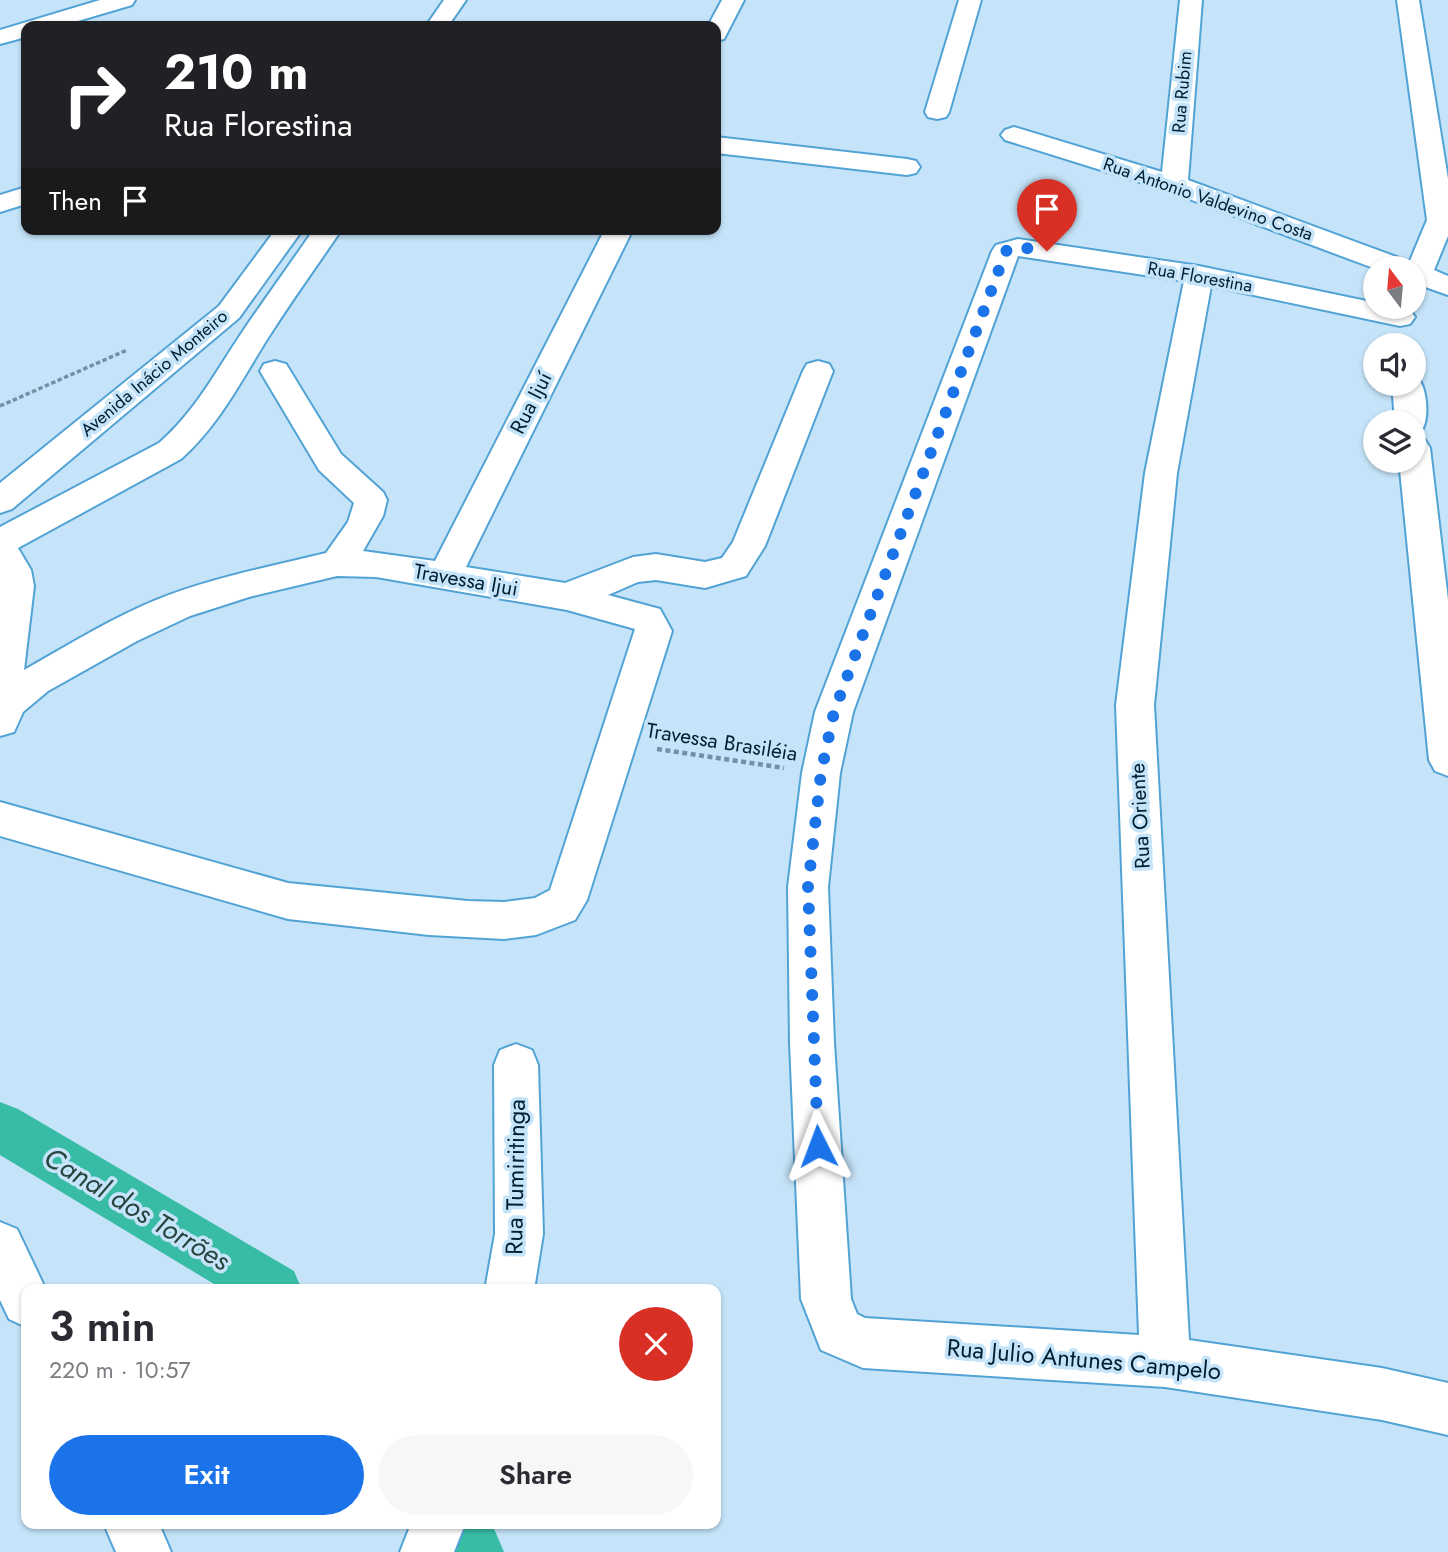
<!DOCTYPE html>
<html lang="en">
<head>
<meta charset="utf-8">
<style>
  body { margin:0; font-family:Jost,sans-serif; background:#f7f7f7; color:#2b2b33; height:100vh; display:flex; flex-direction:column; font-size:26px; white-space:nowrap }
  * { box-sizing:border-box; margin:0 }
  p { font-size:23px; color:#7c7c81 }
  .icon { flex:none; width:38px; height:38px; fill:none; stroke:currentColor; stroke-width:2; stroke-linecap:round; stroke-linejoin:round }
  .map { position:relative; flex:1; overflow:hidden }
  .sheet { position:absolute; left:21px; top:1284px; width:700px; height:245px; display:flex; flex-direction:column; background:#fff; border-radius:14px; box-shadow:0 2px 5px #0004 }
  .sheet>* { flex:none }
  .hud { position:absolute; left:21px; top:21px; width:700px; height:214px; border-radius:14px; box-shadow:0 2px 5px #0004; background:#202124; color:#fff; overflow:hidden }
  .needle { width:46px; rotate:344deg }
  .buttons { position:absolute; left:1363px; top:256px; display:grid; gap:14px }
  .buttons a { display:grid; place-items:center; width:63px; height:63px; border-radius:50%; background:#fff; box-shadow:0 2px 5px #0004; font-size:35px }
  .pin { position:absolute; display:grid; place-items:center; width:60px; height:60px; color:#fff; margin:-72px -30px; border-radius:50% 50% 50% 0; rotate:-45deg; box-shadow:0 0 7px #0007 }
  .pin .icon { rotate:45deg }
  .me { position:absolute; width:77px; margin:-38px; rotate:357deg; stroke-linejoin:round; filter:drop-shadow(0 0 5px #0008) }
  .turn { display:flex; align-items:center; gap:24px; height:147px; padding:0 28px; font-size:32px }
  .turn .icon { width:91px; height:91px; stroke-width:2.5 }
  .turn b { display:block; font-size:49px; line-height:60px }
  .then { display:flex; align-items:center; height:66px; padding:0 28px; background:#0003; gap:14px; font-size:26px }
  .round { display:grid; place-items:center; flex:none; width:74px; height:74px; border-radius:37px; background:#f7f7f7 }
  .overview { display:flex; align-items:center; justify-content:space-between; height:119px; padding:0 28px }
  h1 { font-size:42px; font-weight:600; line-height:52px }
  .primary-button { display:flex; gap:14px; margin-top:auto; padding:14px 28px }
  .primary-button a { flex:1; height:80px; border-radius:42px; background:#1a73e8; color:#fff; font-size:28px; font-weight:600; line-height:80px; text-align:center }
  .primary-button a+a { background:#f7f7f7; color:#2b2b33 }
  .map>svg:first-child { display:block }
  .lines { fill:none; stroke-linecap:round; stroke-linejoin:round }
  .canal { fill:#39bca5; fill-rule:evenodd }
  .minor-casing { stroke:#52a3d5; stroke-width:4 }
  .tertiary-casing { stroke:#52a3d5; stroke-width:4 }
  .path-far1 { stroke:#7291a6; stroke-width:3.5; stroke-dasharray:4.5 2.5; stroke-linecap:butt }
  .path { stroke:#7291a6; stroke-width:4.5; stroke-dasharray:5 3.5; stroke-linecap:butt }
  .minor { fill:#fff; fill-rule:evenodd }
  .tertiary { fill:#fff; fill-rule:evenodd }
  .route { stroke:#1a73e8; stroke-width:12; stroke-dasharray:0 21.6 }
  .labels { text-anchor:middle; dominant-baseline:central; stroke-width:7; stroke-linejoin:round; paint-order:stroke }
  .far-street-label { font-size:18px; fill:#001f32; stroke:#c5e4f9 }
  .street-label { font-size:21px; fill:#001f32; stroke:#c5e4f9 }
  .near-street-label { font-size:24px; fill:#001f32; stroke:#c5e4f9 }
  .near-water-label { font-size:28px; font-style:italic; fill:#28443e; stroke:#c5e4f9 }
</style>
</head>
<body>
<div class="map">
<svg width="1448" height="1552" viewBox="0 0 1448 1552">
  <rect width="100%" height="100%" fill="#c5e4f9"/>
  <g class="lines">
    <path class="canal" d="M0,1102L18,1109L294,1271L302,1290H224L0,1155Z
      M433,1524H492L504,1552H444Z"/>
    <g class="minor-casing">
      <path id="minor" d="M100,0H135L132,5L61,26H26V37L0,44V30Z
        M444,0H466L448,26H426Z
        M722,0H744L724,39L716,41V26H708Z
        M959,0H981L949,112L946,117L937,119L928,117L925,112Z
        M1180,0H1202L1188,180L1410,262L1414,268L1376,269L1165,190L1005,140L1001,135L1005,130L1014,127L1162,172Z
        M716,137L907,159L916,161L920,167L916,173L907,175L716,153Z
        M26,187V204L0,212V195Z
        M276,229H303L239,318L12,509L0,513V483L219,306Z
        M314,229H342C316,267 290,303 266,341C240,383 218,426 181,459L18,548L31,570L34,586L24,670C70,644 116,615 166,596C217,577 272,566 326,553L348,522L354,503L319,470L260,371L264,364L275,361L286,364L341,454L383,492L387,500L383,516L363,551L435,561L605,229H633L466,567L565,583L633,557L656,554L705,562L722,558L733,542L803,371L807,364L818,361L829,364L833,371L765,546L746,576L705,588L656,580L638,582L608,595L660,609L672,631L587,900L575,920L536,935L504,939L429,935L288,919L0,836V802L288,883L468,901L504,902L535,898L550,890L635,629L567,610L376,577L337,576L249,597L190,616L137,641L48,691L23,712L14,732L0,736V527L159,443C195,412 216,371 243,331C266,297 291,263 314,229Z
        M1018,239L1199,266L1376,303V306L1410,310L1415,317L1410,324L1400,326L1211,286L1177,473L1154,705L1189,1340L1382,1368L1448,1383V1435L1382,1420L1165,1387L863,1368L821,1350L801,1299L790,1043L788,887L802,773L815,712L992,251L996,245ZM1018,256L1184,281L1145,473L1116,705L1139,1335L865,1318L857,1314L851,1299L834,1043L828,887L840,773L853,712Z
        M1414,375C1427,382 1430,417 1422,430L1414,432V422H1395L1392,383H1414Z
        M1414,437L1425,440L1430,448L1448,600V776L1435,771L1429,760L1399,460H1414Z
        M516,1044L532,1050L538,1065L543,1234L534,1290H485L495,1234L494,1065L500,1050Z
        M0,1222L17,1229L46,1290H26V1327L9,1319L0,1300Z
        M104,1524H159L171,1552H116Z
        M411,1524H465L454,1552H400Z"/>
    </g>
    <g class="tertiary-casing">
      <path id="tertiary" d="M1397,0H1419L1448,179V236L1434,270L1448,276V295L1414,283V268H1407L1427,220Z"/>
    </g>
    <path class="path-far1" d="M0,406L127,350"/>
    <path class="path" d="M657,749L784,768"/>
    <use href="#minor" class="minor"/>
    <use href="#tertiary" class="tertiary"/>
  </g>
  <g class="lines">
    <path class="route" d="M818,1146L808,887L821,773L834,712L1006,251L1018,247L1047,251"/>
  </g>
  <g class="labels">
    <g class="far-street-label">
      <text transform="translate(1182 92) rotate(-85)">Rua Rubim</text>
      <text transform="translate(1208 199) rotate(19)">Rua Antonio Valdevino Costa</text>
      <text transform="translate(1200 277) rotate(10)">Rua Florestina</text>
      <text transform="translate(154 373) rotate(-40)">Avenida Inácio Monteiro</text>
    </g>
    <g class="street-label">
      <text transform="translate(531 403) rotate(-63)">Rua Ijuí</text>
      <text transform="translate(466 580) rotate(10)">Travessa Ijui</text>
      <text transform="translate(722 742) rotate(9)">Travessa Brasiléia</text>
      <text transform="translate(1140 816) rotate(-93)">Rua Oriente</text>
    </g>
    <g class="near-street-label">
      <text transform="translate(515 1177) rotate(-89)">Rua Tumiritinga</text>
      <text transform="translate(1084 1359) rotate(5)">Rua Julio Antunes Campelo</text>
    </g>
    <g class="near-water-label">
      <text transform="translate(137 1209) rotate(31)">Canal dos Torrões</text>
    </g>
  </g>
</svg>
<div class="buttons">
<a><svg class="needle" viewBox="-14 -14 28 28"><path d="M0-13l5 13h-10z" fill="#e53935"/><path d="M0 13l5-13h-10z" fill="#7c7c81"/></svg></a>
<a><svg class="icon" aria-label="sound" viewBox="0 0 24 24"><path d="M4 9h4l5-4v14l-5-4H4zM17 9q2 3 0 6"/></svg></a>
<a><svg class="icon" aria-label="layers" viewBox="0 0 24 24"><path d="M12 4l9 5-9 5-9-5zM3 14l9 5 9-5"/></svg></a>
</div>
<div class="pin" style="left:1047px;top:251px;background:#d93025"><svg class="icon" aria-label="arrive" viewBox="0 0 24 24"><path d="M6 21V4h12l-3 4 3 4H6"/></svg></div>
<svg class="me" style="left:818px;top:1146px" viewBox="-20 -20 40 40"><path d="M0-17L14 15 0 8-14 15z" fill="#1a73e8" stroke="#fff" stroke-width="4"/></svg>
<div class="hud">
<div class="turn"><svg class="icon" aria-label="right" viewBox="0 0 24 24"><path d="M7 20v-9h11M14 6l5 5-5 5"/></svg><div><b>210 m</b>Rua Florestina</div></div>
<div class="then">Then<svg class="icon" aria-label="arrive" viewBox="0 0 24 24"><path d="M6 21V4h12l-3 4 3 4H6"/></svg></div>
</div>
<section class="sheet">
<div class="overview"><div><h1>3 min</h1><p>220 m · 10:57</p></div><a class="round" style="background:#d93025;color:#fff"><svg class="icon" aria-label="close" viewBox="0 0 24 24"><path d="M6 6l12 12M18 6L6 18"/></svg></a></div>
<div class="primary-button"><a>Exit</a><a>Share</a></div>
</section>
</div>
</body>
</html>
